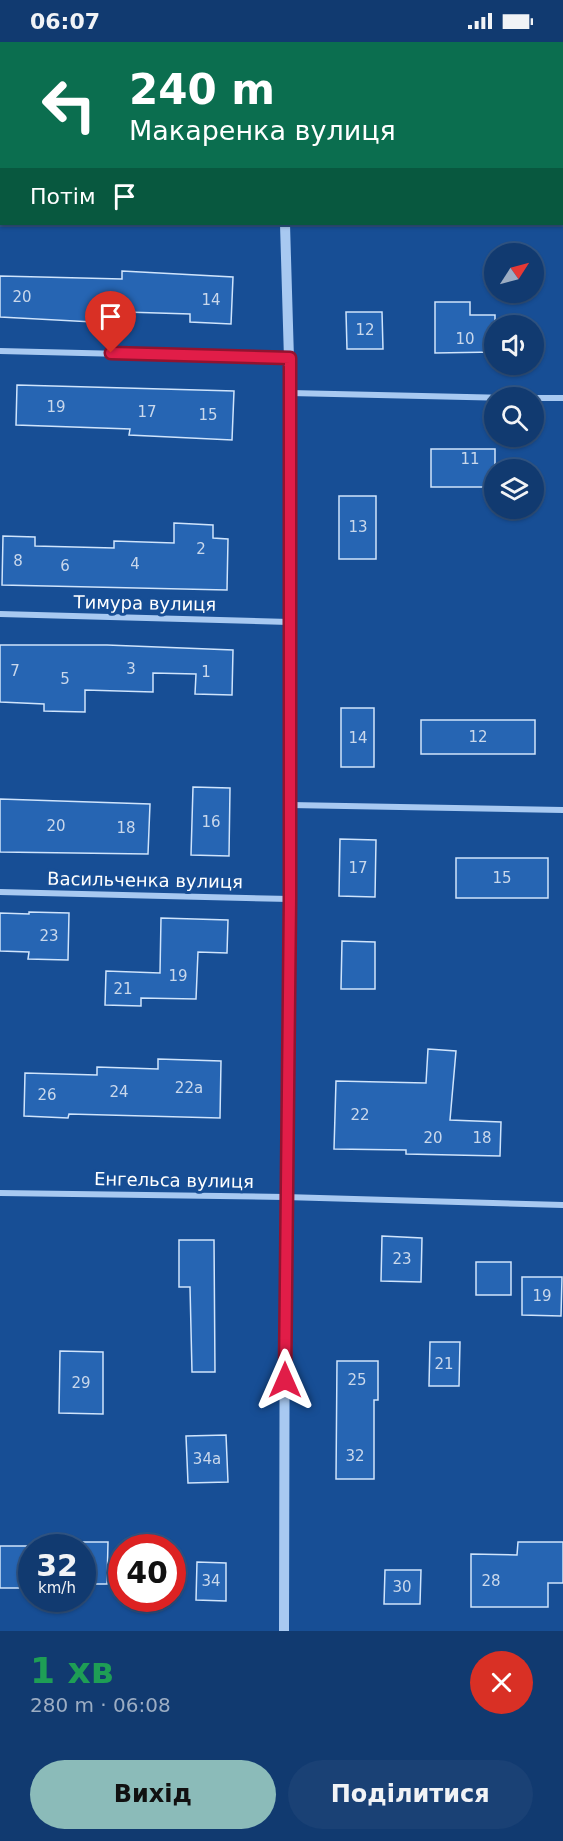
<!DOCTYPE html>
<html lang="uk">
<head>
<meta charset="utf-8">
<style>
  body { margin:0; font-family:"DejaVu Sans",sans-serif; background:#1a4175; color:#f1f3f6; height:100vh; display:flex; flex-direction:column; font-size:22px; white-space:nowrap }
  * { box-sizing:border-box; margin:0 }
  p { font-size:20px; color:#9cadc3 }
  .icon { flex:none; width:33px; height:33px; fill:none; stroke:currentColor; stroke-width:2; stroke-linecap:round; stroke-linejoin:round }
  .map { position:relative; height:1589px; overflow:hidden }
  .side { display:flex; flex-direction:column; background:#113a70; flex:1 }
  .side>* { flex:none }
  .guide { position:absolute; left:0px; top:0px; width:564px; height:183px; box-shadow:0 2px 4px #0004,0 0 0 2px #305483; background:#0b6e4f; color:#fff; overflow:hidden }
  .needle { width:39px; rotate:54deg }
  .buttons { position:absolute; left:484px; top:201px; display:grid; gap:12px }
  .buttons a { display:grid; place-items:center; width:60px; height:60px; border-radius:50%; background:#113a70; box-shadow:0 2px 4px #0004,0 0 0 2px #305483; font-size:30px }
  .speed { position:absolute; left:18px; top:1492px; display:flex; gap:12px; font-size:30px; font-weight:700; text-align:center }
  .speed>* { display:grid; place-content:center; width:78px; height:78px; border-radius:50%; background:#113a70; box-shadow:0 2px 4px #0004,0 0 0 2px #305483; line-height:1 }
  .speed small { font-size:15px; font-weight:400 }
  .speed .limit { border:9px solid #d22; background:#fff; color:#111 }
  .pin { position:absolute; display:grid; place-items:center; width:51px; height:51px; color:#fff; margin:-62px -26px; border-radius:50% 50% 50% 0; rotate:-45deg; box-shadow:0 0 6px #0007 }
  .pin .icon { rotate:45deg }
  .me { position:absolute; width:66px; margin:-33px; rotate:0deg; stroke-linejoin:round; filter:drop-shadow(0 0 4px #0008) }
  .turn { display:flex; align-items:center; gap:21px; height:126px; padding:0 30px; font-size:27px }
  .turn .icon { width:78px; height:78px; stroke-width:2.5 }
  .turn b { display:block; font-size:42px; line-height:51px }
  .then { display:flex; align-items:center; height:57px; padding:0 30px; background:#0003; gap:12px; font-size:22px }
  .round { display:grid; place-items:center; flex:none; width:63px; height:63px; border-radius:32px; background:#1a4175 }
  .head { display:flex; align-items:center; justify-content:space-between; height:102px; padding:0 30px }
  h1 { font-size:36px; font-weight:600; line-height:45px; color:#1e9e55 }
  .action { display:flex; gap:12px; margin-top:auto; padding:12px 30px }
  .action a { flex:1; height:69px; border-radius:36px; background:#8bbbb9; color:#111; font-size:24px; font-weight:600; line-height:69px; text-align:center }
  .action a+a { background:#1a4175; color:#f1f3f6 }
  .status { display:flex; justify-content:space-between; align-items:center; height:42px; padding:0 30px; background:#113a70; direction:ltr }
  .status svg { height:16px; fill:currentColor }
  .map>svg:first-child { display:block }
  .building { fill:#2665b3; stroke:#cfe4fc; stroke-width:1.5 }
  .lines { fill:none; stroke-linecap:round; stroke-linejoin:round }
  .minor { stroke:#a8c9f1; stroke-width:6 }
  .tertiary { stroke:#a8c9f1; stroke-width:10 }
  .route-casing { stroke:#92132f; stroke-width:15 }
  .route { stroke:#e11d48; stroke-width:10 }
  .labels { text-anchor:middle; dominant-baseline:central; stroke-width:6; stroke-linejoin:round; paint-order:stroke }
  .number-label { font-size:15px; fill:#c9d8ec }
  .street-label { font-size:18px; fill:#fff; stroke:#174e95 }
</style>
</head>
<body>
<div class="status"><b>06:07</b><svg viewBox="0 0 49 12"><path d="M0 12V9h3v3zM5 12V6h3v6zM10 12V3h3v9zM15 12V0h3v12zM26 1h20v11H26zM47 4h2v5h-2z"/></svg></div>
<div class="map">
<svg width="563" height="1589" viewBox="0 0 563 1589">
  <rect width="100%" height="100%" fill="#174e95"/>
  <path class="building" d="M122,229L233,235L231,282L190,280V272L93,269V280L0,275V234L122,237Z
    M435,260H470V273H495V310L435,311Z
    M346,270H382L383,307H347Z
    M17,343L234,349L232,398L129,393L130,387L16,383Z
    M431,407H495V445H431Z
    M339,454H376V517H339Z
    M174,481L213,483V496L228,497L227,548L2,543L3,494L35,495V504L114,506V499L174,501Z
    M0,603H107L233,608L232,653L195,652L196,632L153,631V650L85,648V670L44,669V662L0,660Z
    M341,666H374V725H341Z
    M421,678H535V712H421Z
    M193,745L230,746L229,814L191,813Z
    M0,757L150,762L148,812L0,810Z
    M340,797L376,798L375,855L339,854Z
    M456,816H548V856H456Z
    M29,870L69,871L68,918L28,917L29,910L0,909V871L29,872Z
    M161,876L228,878L227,911L198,910L196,957L141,956V964L105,963L106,929L160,931Z
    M342,899L375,900V947H341Z
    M428,1007L456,1009L450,1078L501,1080L500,1114L406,1112V1108L334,1107L336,1039L426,1041Z
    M158,1017L221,1019L220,1076L69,1072L68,1076L24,1074L25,1031L97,1033V1025L158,1027Z
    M382,1194L422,1196L421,1240L381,1239Z
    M179,1198H214L215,1330H192L190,1245H179Z
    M476,1220H511V1253H476Z
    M522,1235H562L561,1274L522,1273Z
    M430,1300H460L459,1344H429Z
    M60,1309L103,1310V1372L59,1371Z
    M337,1319H378V1358H374V1437H336Z
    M226,1393L228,1440L188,1441L186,1394Z
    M82,1500H108L107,1542H82Z
    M518,1500H563V1541H548V1565H471V1512L517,1513Z
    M0,1504H32V1546H0Z
    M197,1520L226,1521V1559L196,1558Z
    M385,1528H421L420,1562H384Z"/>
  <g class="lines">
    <path class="minor" d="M0,39H2
      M0,309L290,316
      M290,351L510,356
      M534,356H563
      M0,572L289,580
      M290,763L563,768
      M0,850L290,857
      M0,1151L285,1155L563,1163"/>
    <path class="tertiary" d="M278,0V2
      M284,1589L285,1155L290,857V351L285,182"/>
  </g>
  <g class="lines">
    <g class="route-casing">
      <path id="route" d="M111,311L290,316V857L285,1338"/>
    </g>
    <use href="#route" class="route"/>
  </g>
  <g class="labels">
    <g class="number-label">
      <text x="22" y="255">20</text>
      <text x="211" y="258">14</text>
      <text x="365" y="288">12</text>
      <text x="465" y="297">10</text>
      <text x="56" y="365">19</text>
      <text x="147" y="370">17</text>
      <text x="208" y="373">15</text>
      <text x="470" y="417">11</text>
      <text x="358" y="485">13</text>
      <text x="201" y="507">2</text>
      <text x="18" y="519">8</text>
      <text x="135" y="522">4</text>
      <text x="65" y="524">6</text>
      <text x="131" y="627">3</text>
      <text x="15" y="629">7</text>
      <text x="206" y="630">1</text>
      <text x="65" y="637">5</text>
      <text x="478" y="695">12</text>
      <text x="358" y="696">14</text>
      <text x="211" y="780">16</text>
      <text x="56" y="784">20</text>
      <text x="126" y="786">18</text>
      <text x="358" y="826">17</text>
      <text x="502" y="836">15</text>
      <text x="49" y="894">23</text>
      <text x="178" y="934">19</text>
      <text x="123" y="947">21</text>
      <text x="189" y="1046">22а</text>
      <text x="119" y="1050">24</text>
      <text x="47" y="1053">26</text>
      <text x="360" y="1073">22</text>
      <text x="433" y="1096">20</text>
      <text x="482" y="1096">18</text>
      <text x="402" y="1217">23</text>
      <text x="542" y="1254">19</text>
      <text x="444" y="1322">21</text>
      <text x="357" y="1338">25</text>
      <text x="81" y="1341">29</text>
      <text x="355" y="1414">32</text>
      <text x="207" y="1417">34а</text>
      <text x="211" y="1539">34</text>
      <text x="491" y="1539">28</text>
      <text x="402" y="1545">30</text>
    </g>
    <g class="street-label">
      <text transform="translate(145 561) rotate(1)">Тимура вулиця</text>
      <text transform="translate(145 838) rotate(1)">Васильченка вулиця</text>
      <text transform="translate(174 1138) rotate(1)">Енгельса вулиця</text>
    </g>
  </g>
</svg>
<div class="buttons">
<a><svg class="needle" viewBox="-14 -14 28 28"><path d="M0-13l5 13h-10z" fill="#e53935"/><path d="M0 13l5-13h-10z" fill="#9cadc3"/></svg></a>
<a><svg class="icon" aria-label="sound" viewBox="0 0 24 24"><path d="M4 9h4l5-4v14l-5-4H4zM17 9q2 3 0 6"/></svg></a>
<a><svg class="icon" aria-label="search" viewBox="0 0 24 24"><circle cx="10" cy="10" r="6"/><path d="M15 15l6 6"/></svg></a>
<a><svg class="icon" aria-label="layers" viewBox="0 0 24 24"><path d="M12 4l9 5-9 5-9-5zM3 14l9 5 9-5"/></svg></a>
</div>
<div class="speed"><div>32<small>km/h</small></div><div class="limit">40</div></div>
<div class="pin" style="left:111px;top:311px;background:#d93025"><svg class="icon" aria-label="arrive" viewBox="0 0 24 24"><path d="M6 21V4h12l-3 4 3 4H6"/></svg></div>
<svg class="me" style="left:285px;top:1338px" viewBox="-20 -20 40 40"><path d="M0-17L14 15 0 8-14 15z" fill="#e11d48" stroke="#fff" stroke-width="4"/></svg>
<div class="guide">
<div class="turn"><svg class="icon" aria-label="left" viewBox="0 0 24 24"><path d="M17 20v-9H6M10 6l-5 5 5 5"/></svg><div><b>240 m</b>Макаренка вулиця</div></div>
<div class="then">Потім<svg class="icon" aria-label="arrive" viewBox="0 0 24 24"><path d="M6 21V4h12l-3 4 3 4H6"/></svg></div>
</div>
</div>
<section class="side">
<div class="head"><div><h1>1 хв</h1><p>280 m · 06:08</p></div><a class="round" style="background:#d93025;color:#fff"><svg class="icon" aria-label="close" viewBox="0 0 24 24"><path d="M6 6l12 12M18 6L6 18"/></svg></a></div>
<div class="action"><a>Вихід</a><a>Поділитися</a></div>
</section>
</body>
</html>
